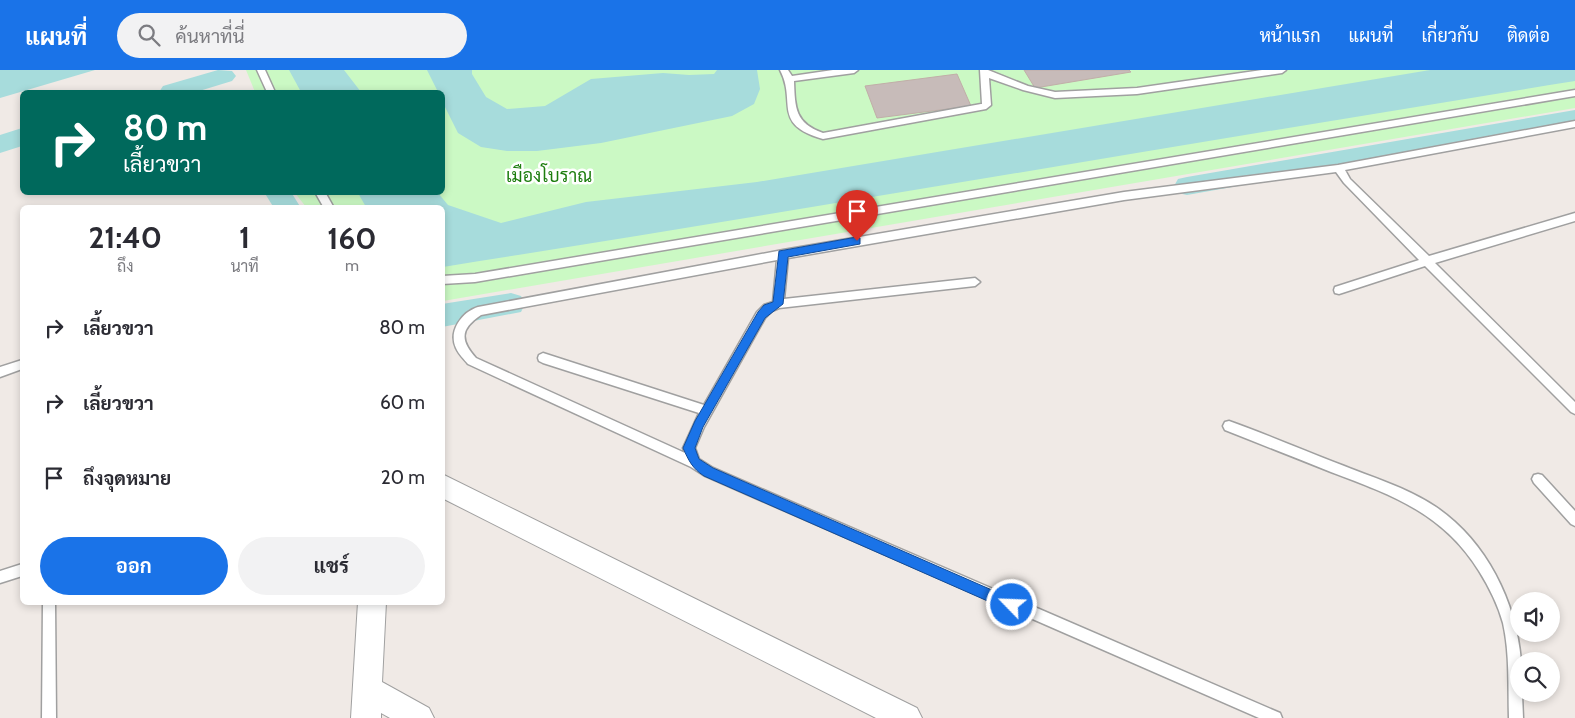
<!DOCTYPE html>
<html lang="th">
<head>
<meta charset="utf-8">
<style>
  body { margin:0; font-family:Cabin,Sarabun,sans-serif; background:#f2f2f3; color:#2b2b33; height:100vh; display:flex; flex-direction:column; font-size:19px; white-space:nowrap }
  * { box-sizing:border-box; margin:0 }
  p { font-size:16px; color:#7c7c81 }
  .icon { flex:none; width:28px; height:28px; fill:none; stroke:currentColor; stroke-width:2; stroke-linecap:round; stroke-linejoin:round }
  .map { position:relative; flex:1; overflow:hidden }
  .panel { position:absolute; left:20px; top:135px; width:425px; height:400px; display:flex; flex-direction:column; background:#fff; border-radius:8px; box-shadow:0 2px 8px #0003 }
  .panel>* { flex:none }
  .guide { position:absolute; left:20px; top:20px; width:425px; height:105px; border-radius:8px; box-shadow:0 2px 8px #0003; background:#00695c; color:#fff; overflow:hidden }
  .controls { position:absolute; left:1510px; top:522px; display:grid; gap:10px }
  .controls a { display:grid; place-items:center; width:50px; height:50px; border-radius:50%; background:#fff; box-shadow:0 2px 8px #0003; font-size:25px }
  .pin { position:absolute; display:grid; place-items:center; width:42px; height:42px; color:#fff; margin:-51px -21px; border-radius:50% 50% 50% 0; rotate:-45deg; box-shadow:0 0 5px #0007 }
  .pin .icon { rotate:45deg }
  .me { position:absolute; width:55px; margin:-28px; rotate:294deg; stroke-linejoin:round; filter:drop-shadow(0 0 4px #0008) }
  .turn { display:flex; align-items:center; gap:18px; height:105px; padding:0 20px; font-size:22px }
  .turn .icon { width:65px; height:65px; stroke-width:2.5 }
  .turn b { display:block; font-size:35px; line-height:42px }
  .eta { display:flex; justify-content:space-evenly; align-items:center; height:85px; text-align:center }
  .eta b { font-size:30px; font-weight:700; line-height:35px }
  .primary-button { display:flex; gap:10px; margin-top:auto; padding:10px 20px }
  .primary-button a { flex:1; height:58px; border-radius:30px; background:#1a73e8; color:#fff; font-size:20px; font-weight:700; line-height:58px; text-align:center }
  .primary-button a+a { background:#f2f2f3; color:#2b2b33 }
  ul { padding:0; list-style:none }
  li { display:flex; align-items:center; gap:15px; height:75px; padding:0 20px }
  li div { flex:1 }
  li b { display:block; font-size:19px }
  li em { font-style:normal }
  header { display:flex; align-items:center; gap:30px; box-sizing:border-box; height:70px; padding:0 25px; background:#1a73e8; color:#fff }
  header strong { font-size:24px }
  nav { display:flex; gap:28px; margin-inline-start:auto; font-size:18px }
  .search { width:350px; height:45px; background:#f2f2f3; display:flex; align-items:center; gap:12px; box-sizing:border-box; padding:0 18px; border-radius:28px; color:#7c7c81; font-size:19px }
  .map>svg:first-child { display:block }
  .park { fill:#cbf9c4 }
  .water { fill:#a7dcdc }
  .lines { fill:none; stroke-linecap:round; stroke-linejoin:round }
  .canal { fill:#a7dcdc; fill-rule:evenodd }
  .building { fill:#c7bbb9; stroke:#c1aea8 }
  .lane-casing { stroke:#a0a0a0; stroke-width:3 }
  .street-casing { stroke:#a0a0a0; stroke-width:2 }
  .lane { fill:#fff; fill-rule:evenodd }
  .street { fill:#fff; fill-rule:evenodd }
  .route { fill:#1a73e8; stroke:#114b97 }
  .labels { text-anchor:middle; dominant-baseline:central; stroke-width:5; stroke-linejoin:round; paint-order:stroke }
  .park-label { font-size:18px; fill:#1d7d0e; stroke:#fff }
</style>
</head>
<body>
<header>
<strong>แผนที่</strong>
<div class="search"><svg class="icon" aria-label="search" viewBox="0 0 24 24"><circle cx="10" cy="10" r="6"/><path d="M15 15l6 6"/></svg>ค้นหาที่นี่</div>
<nav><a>หน้าแรก</a><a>แผนที่</a><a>เกี่ยวกับ</a><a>ติดต่อ</a></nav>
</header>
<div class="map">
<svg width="1575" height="648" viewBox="0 0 1575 648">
  <rect width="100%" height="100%" fill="#f0eae6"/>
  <path class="park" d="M246,0H1575V38L443,231L442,138L306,137L295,123L442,122V22H255Z"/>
  <path class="water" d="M0,0H95L0,28Z
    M289,0H344L361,22H301Z
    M427,0H472V4L486,27L507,39L545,36L591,9L663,3L689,5L714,4L717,0H757L760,19L754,34L732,46L601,73L537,81H507L481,77L458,63L443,33L442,22H438Z
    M1430,0H1575V11C1197,72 820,137 443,197L442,138L366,137L358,123H438L448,135L501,153L586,132L757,112Z"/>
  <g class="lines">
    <path class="canal" d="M218,0L232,1L236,6L232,11L196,22H159L163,16Z
      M1575,40V56L1187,125L1178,123L1174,116L1178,109L1187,107Z
      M22,58V76L0,83V65Z
      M264,122H291L301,138H274Z
      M511,223L521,226L525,234L521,242L442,257V234Z"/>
  </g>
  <path class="building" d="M1024,0H1129L1131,2L1035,18Z
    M957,4L971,36L877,48L865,16Z"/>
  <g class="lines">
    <g class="lane-casing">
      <path id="lane" d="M257,0H265L275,22H267Z
        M780,0H788L792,6L833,0H858L854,3L794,11C795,38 795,53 823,63L981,34H982L980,0H988L1028,16L1055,22L1137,18L1262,0H1286L1282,3L1137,24L1055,28L1023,20L989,8L991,35L986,39L823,69C771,54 797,32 780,0Z
        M1575,20V26L475,212L442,214V206L475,204Z
        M1575,51V57L1345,100L1350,109L1429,186L1575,143V151L1435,193L1575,332V344L1571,342L1425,196L1339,224L1335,223L1334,220L1335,217L1419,190L1344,113L1336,102L1124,130L788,188L784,229L975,208L980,212L975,216L779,238L772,241L765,248L704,357L695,378L699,389L713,398L1280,643L1282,648H1259L705,406L691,397L468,294C464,289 459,285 456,278C448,261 462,242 478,237L783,180L1124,122L1338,95ZM777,190L773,232L764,235L757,242L704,335L543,283L539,285L538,288L539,291L543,293L699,343L683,378L685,383L476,288C460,270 460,259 481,245Z
        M315,122H325L334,138H324Z
        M22,290V299L0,307V297Z
        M1229,351C1266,364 1302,380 1339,394C1371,407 1406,417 1436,437C1486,471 1516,531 1521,591H1519V624H1522L1523,648H1509C1508,617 1510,584 1503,553C1498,535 1489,517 1479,501C1443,443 1392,425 1331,402C1296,388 1260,374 1225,360L1223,356L1225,352Z
        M1538,404L1542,405L1575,441V456L1571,454L1534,413L1532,409L1534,405Z
        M22,494V506L0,513V501Z
        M43,532H55L56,648H42Z"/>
    </g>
    <g class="street-casing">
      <path id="street" d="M442,404L917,638L922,648H876L442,428Z
        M358,532H386L382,612L429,638L434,648H390L381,643V648H351Z"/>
    </g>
    <use href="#lane" class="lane"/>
    <use href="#street" class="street"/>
  </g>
  <path class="route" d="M857,167L860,168V174L788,187L783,234L765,248L703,357L695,378L699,389L713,398L1017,531L1019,535L1017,540L1012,542L1008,540L704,406C692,398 689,391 683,378L695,351L758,242L764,235L773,232L779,181Z"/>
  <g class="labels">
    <g class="park-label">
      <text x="549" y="106">เมืองโบราณ</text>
    </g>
  </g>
</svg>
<div class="controls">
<a><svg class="icon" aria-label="sound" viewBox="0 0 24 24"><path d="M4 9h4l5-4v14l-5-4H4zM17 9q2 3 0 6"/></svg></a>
<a><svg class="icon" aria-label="search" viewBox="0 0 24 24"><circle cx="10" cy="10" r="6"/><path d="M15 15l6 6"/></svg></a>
</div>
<div class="pin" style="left:857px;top:171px;background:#d93025"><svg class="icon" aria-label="arrive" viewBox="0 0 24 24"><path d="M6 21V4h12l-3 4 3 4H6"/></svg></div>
<svg class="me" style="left:1012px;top:535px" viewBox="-20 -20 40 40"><circle r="17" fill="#1a73e8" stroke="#fff" stroke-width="3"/><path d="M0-11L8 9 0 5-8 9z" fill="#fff"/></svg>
<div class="guide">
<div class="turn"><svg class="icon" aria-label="right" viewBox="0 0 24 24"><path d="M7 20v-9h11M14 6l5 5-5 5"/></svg><div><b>80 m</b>เลี้ยวขวา</div></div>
</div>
<section class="panel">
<div class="eta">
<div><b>21:40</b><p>ถึง</p></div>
<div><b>1</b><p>นาที</p></div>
<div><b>160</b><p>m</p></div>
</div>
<ul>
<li><svg class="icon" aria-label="right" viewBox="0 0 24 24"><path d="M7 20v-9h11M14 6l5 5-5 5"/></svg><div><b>เลี้ยวขวา</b></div><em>80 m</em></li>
<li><svg class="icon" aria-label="right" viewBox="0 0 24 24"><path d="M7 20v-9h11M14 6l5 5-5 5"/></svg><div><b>เลี้ยวขวา</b></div><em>60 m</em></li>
<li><svg class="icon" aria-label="arrive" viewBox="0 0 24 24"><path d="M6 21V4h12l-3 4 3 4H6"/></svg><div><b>ถึงจุดหมาย</b></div><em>20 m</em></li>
</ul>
<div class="primary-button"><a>ออก</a><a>แชร์</a></div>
</section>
</div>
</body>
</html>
